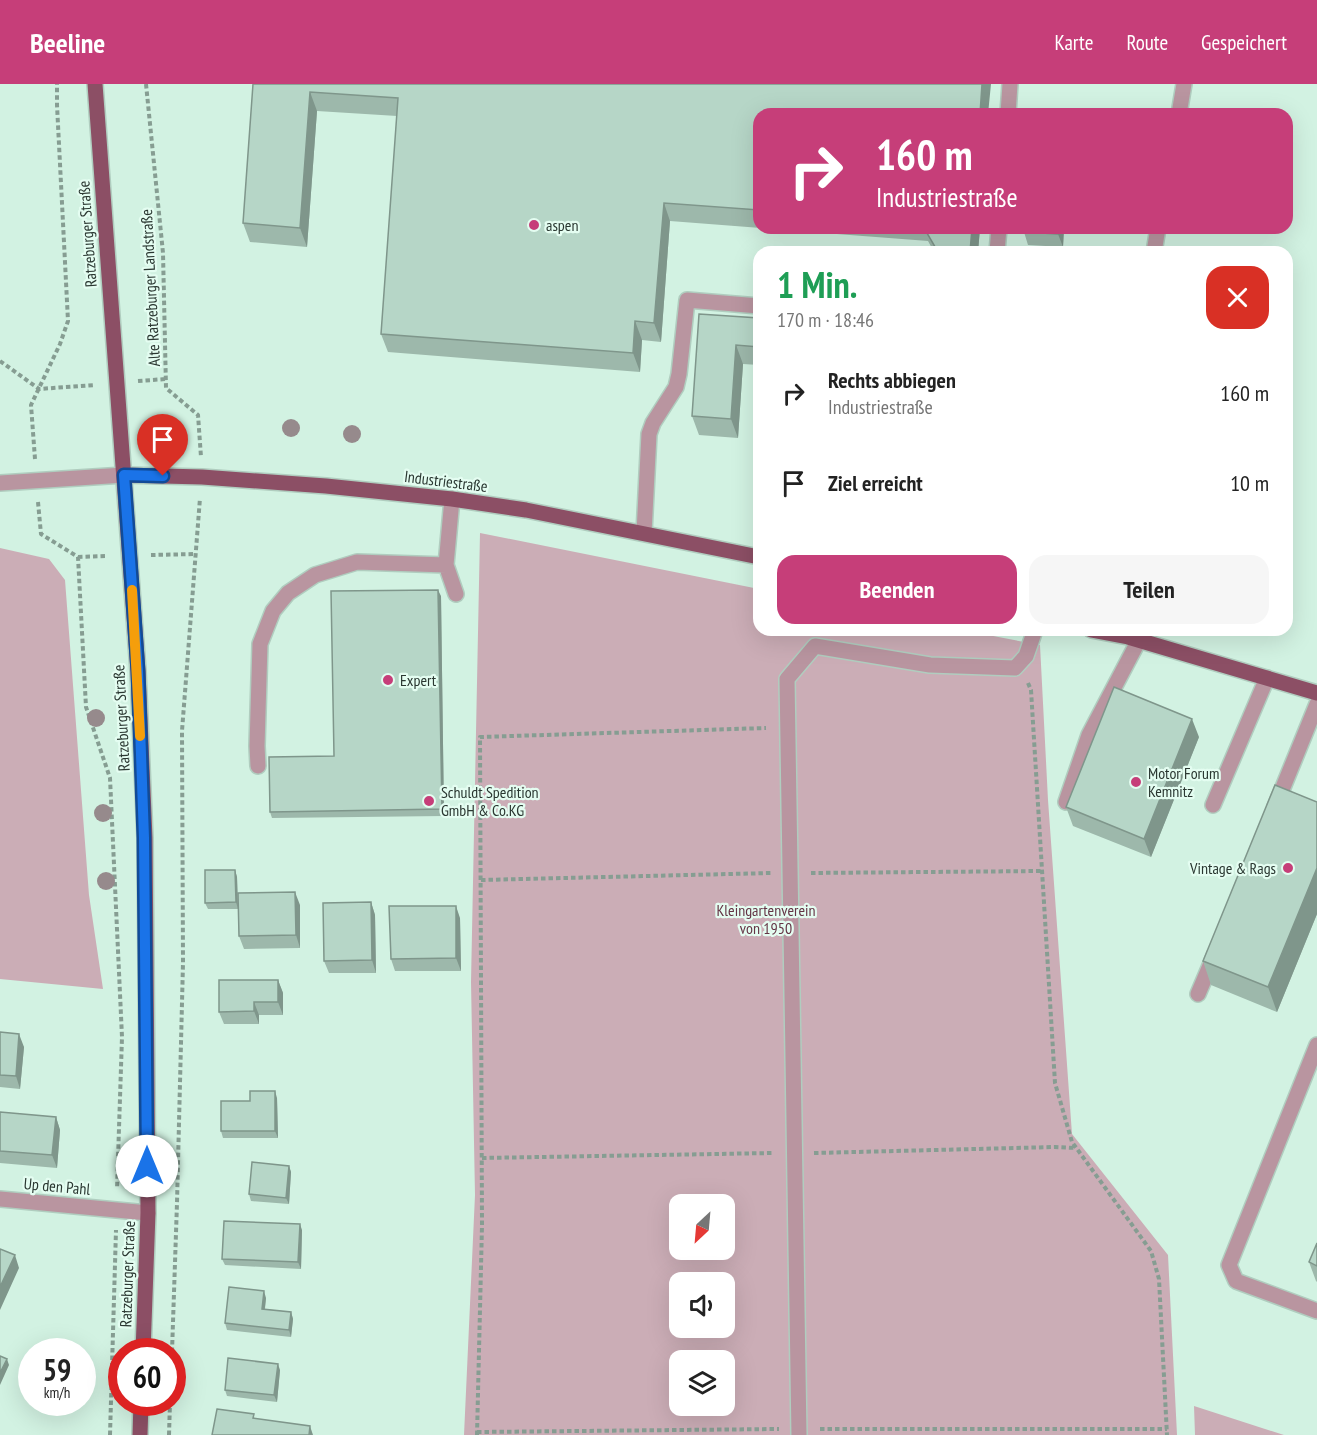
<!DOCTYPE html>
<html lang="de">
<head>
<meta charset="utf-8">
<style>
  body { margin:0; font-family:"PT Sans Narrow",sans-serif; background:#f6f6f6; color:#222; height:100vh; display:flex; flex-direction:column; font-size:22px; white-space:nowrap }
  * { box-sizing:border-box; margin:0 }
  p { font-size:20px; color:#767676 }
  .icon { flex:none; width:33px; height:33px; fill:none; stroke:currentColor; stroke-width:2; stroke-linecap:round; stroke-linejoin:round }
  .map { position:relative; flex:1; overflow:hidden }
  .sheet { position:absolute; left:753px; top:162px; width:540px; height:390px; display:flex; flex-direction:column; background:#fff; border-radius:18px; box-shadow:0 6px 24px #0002 }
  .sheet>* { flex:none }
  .banner { position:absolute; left:753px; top:24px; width:540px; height:126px; border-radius:18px; box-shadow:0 6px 24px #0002; background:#c63e79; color:#fff; overflow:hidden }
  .needle { width:39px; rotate:206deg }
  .controls { position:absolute; left:669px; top:1110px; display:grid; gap:12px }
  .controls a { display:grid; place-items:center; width:66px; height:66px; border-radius:12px; background:#fff; box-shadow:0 6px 24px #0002; font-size:30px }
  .speed { position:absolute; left:18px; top:1254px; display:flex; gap:12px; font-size:30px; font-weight:700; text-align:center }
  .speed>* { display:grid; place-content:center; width:78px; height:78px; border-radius:50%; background:#fff; box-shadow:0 6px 24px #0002; line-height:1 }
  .speed small { font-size:15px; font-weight:400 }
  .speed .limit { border:9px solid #d22; background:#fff; color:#111 }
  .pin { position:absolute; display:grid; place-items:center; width:51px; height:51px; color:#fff; margin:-62px -26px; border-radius:50% 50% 50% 0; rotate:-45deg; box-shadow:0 0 6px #0007 }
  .pin .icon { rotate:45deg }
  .me { position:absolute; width:66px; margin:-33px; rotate:0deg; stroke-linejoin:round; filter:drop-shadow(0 0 4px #0008) }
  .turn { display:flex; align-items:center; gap:21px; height:126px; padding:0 24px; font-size:27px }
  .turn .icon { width:78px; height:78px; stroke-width:2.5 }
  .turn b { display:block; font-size:42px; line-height:51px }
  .round { display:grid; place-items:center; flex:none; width:63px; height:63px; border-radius:18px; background:#f6f6f6 }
  .head { display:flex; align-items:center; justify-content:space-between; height:102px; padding:0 24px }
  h1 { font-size:36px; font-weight:800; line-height:45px; color:#1e9e55 }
  .cta { display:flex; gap:12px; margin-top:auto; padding:12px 24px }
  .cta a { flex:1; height:69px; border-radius:18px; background:#c63e79; color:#fff; font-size:24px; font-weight:800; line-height:69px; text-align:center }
  .cta a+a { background:#f6f6f6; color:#222 }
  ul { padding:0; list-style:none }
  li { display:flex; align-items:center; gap:18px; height:90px; padding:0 24px }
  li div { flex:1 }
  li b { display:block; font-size:22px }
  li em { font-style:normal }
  header { display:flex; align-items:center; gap:36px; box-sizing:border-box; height:84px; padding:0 30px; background:#c63e79; color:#fff }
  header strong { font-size:28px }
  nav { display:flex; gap:33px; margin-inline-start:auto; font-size:21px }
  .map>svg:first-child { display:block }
  .green { fill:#cbadb6; fill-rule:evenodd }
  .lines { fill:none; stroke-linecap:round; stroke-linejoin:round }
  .minor-casing { stroke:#b0cdbf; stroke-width:18 }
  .major-casing { stroke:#b0cdbf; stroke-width:18 }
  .path { stroke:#869d92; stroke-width:4; stroke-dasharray:4.5 3; stroke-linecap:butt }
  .minor { stroke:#b995a0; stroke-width:15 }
  .major { stroke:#8c4f65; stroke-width:15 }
  .tree { fill:#968a8c }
  .wall { fill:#9db8ab }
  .shaded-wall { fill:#7f968b }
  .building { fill:#b6d6c7; stroke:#7f968b; stroke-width:1.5 }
  .route-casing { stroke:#114b97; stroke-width:15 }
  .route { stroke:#1a73e8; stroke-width:10 }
  .slow { stroke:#f59e0b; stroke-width:10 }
  .poi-dot { fill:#c63e79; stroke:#e4fdf1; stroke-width:2 }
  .labels { text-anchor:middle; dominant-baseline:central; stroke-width:4.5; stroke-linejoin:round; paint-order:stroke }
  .poi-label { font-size:16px; fill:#2a3731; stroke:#e4fdf1; text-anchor:start }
  .street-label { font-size:16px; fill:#2a3731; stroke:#e4fdf1 }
  .park-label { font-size:16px; fill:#643445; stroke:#e4fdf1 }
</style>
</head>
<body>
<header>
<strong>Beeline</strong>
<nav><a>Karte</a><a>Route</a><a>Gespeichert</a></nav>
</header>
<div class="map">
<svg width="1317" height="1351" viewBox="0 0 1317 1351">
  <rect width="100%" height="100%" fill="#d2f2e2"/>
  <path class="green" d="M480,449L759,505V546H962L1040,561L1048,716L1072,1050L1168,1171L1177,1351H464L475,1111L471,898ZM680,1120H724V1166H680ZM680,1198H724V1244H680ZM680,1276H724V1322H680Z
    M0,464L49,475L65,496L89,811L103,905L0,895Z
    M1194,1322L1284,1351H1195Z"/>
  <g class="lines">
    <g class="minor-casing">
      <path id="minor" d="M1008,30L1010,0
        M1179,30L1184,0
        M997,168L999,144
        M1154,168L1158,144
        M0,399L124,391
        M644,449L649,350L653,339L676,303L679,290L687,216L759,222
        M446,481L456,510
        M258,682L257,662L260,560L273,527L288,509L315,491L357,478L446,481L452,415
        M1066,718L1089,651L1139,556
        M1213,721L1267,594
        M1275,723L1317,620
        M1198,910L1215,870
        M1317,961L1229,1181L1236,1197L1317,1227
        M0,1115L148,1129
        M799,1351L787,595L815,562L930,581L1015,584L1026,572L1035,546"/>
    </g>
    <g class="major-casing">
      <path id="major" d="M95,0L138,587L145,754L148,1129L143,1268
        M124,391L202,393L326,402L452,415L526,426L759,473
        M1091,546L1128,553L1317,609
        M140,1351L141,1318"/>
    </g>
    <path class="path" d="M146,0L163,169L166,304L198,331L201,373
      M0,277L39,305L95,301
      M138,297L166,295
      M35,375L31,321L60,260L68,237L57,21V0
      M38,418L41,450L78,473L86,623L110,694L122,953L117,1105
      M151,471L196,470
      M78,473L107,472
      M1028,599L1031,606L1055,999L1072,1058L1151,1167L1159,1195L1167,1351
      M811,789L1042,787
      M481,796L771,789
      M814,1069L1055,1063L1076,1064
      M482,1074L773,1069
      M172,1268L177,1119L183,879L182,647L200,414
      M820,1345H1167
      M477,1348L779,1345
      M110,1351L116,1146
      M169,1351L170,1318
      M477,1351L482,1141L480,653L766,644"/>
    <use href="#minor" class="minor"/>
    <use href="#major" class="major"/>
  </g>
  <g class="tree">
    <circle cx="291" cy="344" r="9"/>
    <circle cx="352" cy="350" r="9"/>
    <circle cx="96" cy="634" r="9"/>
    <circle cx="103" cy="729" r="9"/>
    <circle cx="106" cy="797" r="9"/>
  </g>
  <path class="wall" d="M253,0L759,30V144H980L978,168H934L928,157L670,137L661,258L642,256L640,288L388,268L381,250L397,32L317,27L307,163L250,158L243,139Z
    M1064,144L1063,163L1028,161L1024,148Z
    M699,230L759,234V281L743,280L738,354L699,351L692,332Z
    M441,512L444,732L272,734L270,728L334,672Z
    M1199,653L1151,773L1073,742L1066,723Z
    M1317,718V830L1277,928L1211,901L1203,877Z
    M235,786L237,793L238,825L300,821V864L244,865L239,852L238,825H208L205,819Z
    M371,818L375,831L376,889H329L324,877Z
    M460,834L461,887H395L391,875Z
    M278,896L283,909V931H259V940H224L219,928Z
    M0,948L24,963L20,1005L0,1003Z
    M277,1014L278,1054H223L221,1047L250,1017Z
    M0,1028L56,1033L60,1046L57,1084L0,1079Z
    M289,1082L291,1088L289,1120L251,1117L249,1110Z
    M302,1146L301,1185L225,1181L222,1175Z
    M1317,1159V1198L1316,1197L1309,1178Z
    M266,1214L265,1225L291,1228L293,1235L291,1253L227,1246L225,1239Z
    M280,1286L277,1318L227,1312L225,1306Z"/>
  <path class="shaded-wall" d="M982,0H991L988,30H980Z
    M310,8L317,27L307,163L300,144Z
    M664,119L670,137L661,258L654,239Z
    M972,144H980L978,168H970Z
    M1059,144H1064L1063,163L1058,150Z
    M635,237L642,256L640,288L633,269Z
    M736,261L743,280L738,354L731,335Z
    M438,506L441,512L444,732L442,725Z
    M1192,635L1199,653L1151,773L1144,755Z
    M1317,784V830L1277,928L1268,903Z
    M235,786L237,793L238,825L236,818Z
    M295,808L300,821V864L296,851Z
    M371,818L375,831L376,889L372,876Z
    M456,822L460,834L461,887L456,874Z
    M278,896L283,909V931L278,918Z
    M254,918L259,931V940L254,927Z
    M19,950L24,963L20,1005L16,992Z
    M275,1007L277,1014L278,1054L275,1047Z
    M56,1033L60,1046L57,1084L52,1071Z
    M289,1082L291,1088L289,1120L286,1114Z
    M300,1140L302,1146L301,1185L298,1178Z
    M15,1171L19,1184L0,1226V1203Z
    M264,1207L266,1214L264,1231L262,1225Z
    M291,1228L293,1235L291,1253L289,1246Z
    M7,1275L9,1281L0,1301V1289Z
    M278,1280L280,1286L277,1318L274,1311Z
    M310,1342L313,1351H309Z"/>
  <path class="building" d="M253,0H982L980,30H759V126L664,119L654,239L635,237L633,269L381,250L398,14L310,8L300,144L243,139Z
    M924,144H972L970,168H938Z
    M1024,144H1059L1058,150L1024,148Z
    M699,230L759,234V263L736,261L731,335L692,332Z
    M438,506L442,725L270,728L269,673L334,672L331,507Z
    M1114,603L1192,635L1144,755L1066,723Z
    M1275,701L1317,718V784L1268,903L1203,877Z
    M205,786H235L236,818L205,819Z
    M295,808L296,851L239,852L238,809Z
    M371,818L372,876L324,877L323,819Z
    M389,822H456V874L391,875Z
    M219,896H278V918H254V927L219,928Z
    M0,948L19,950L16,992L0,991Z
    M250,1007H275V1047H221V1017H250Z
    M0,1028L56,1033L52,1071L0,1067Z
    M252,1078L289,1082L286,1114L249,1110Z
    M224,1137L300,1140L298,1178L222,1175Z
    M1317,1159V1182L1309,1178Z
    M0,1165L15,1171L0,1203Z
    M229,1203L264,1207L262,1225L291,1228L289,1246L225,1239Z
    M0,1272L7,1275L0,1289Z
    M228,1274L278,1280L274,1311L225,1306Z
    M217,1325L254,1330L253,1334L310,1342L309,1351H212Z"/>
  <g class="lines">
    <g class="route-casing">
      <path id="route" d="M147,1082L144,754L138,587L124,391L163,392"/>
    </g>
    <use href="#route" class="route"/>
    <path class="slow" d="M132,506L140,652"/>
  </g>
  <g class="poi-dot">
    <circle cx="534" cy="141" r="6"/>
    <circle cx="388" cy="596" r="6"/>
    <circle cx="1136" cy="698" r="6"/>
    <circle cx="429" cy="717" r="6"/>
    <circle cx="1288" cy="784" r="6"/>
  </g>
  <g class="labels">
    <g class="poi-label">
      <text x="546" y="141">aspen</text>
      <text x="400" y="596">Expert</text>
      <text x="1148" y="689">Motor Forum<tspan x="1148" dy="18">Kemnitz</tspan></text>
      <text x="441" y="708">Schuldt Spedition<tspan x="441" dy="18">GmbH &amp; Co.KG</tspan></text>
      <text x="1276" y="784" text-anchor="end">Vintage &amp; Rags</text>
    </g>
    <g class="street-label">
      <text transform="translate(87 150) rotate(-94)">Ratzeburger Straße</text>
      <text transform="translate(150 204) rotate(-93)">Alte Ratzeburger Landstraße</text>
      <text transform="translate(446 397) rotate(7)">Industriestraße</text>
      <text transform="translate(121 634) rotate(-93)">Ratzeburger Straße</text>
      <text transform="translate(57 1102) rotate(5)">Up den Pahl</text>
      <text transform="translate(127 1190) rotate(-88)">Ratzeburger Straße</text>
    </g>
    <g class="park-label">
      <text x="766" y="826">Kleingartenverein<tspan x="766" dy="18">von 1950</tspan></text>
    </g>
  </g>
</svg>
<div class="controls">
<a><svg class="needle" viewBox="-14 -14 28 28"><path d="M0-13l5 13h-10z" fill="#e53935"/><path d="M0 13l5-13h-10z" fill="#767676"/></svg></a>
<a><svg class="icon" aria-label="sound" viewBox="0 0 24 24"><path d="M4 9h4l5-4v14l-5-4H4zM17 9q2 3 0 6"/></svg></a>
<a><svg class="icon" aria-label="layers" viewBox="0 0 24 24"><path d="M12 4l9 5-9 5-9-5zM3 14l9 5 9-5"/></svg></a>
</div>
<div class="speed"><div>59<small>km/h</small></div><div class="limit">60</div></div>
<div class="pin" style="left:163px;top:392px;background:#d93025"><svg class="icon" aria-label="arrive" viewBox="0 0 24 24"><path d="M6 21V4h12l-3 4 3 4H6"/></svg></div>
<svg class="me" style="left:147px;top:1082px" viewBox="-20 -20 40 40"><circle r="19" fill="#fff"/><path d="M0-13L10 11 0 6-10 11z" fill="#1a73e8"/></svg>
<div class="banner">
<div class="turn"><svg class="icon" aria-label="right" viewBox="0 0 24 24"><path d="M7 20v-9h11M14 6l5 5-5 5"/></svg><div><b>160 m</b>Industriestraße</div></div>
</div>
<section class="sheet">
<div class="head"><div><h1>1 Min.</h1><p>170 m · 18:46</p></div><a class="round" style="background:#d93025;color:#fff"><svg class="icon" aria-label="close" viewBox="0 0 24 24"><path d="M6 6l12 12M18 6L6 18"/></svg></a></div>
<ul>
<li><svg class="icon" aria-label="right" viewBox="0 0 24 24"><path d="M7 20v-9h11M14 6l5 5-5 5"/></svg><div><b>Rechts abbiegen</b><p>Industriestraße</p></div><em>160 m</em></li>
<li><svg class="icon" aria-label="arrive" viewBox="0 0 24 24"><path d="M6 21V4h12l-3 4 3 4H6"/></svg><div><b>Ziel erreicht</b></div><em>10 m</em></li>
</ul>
<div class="cta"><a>Beenden</a><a>Teilen</a></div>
</section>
</div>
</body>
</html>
